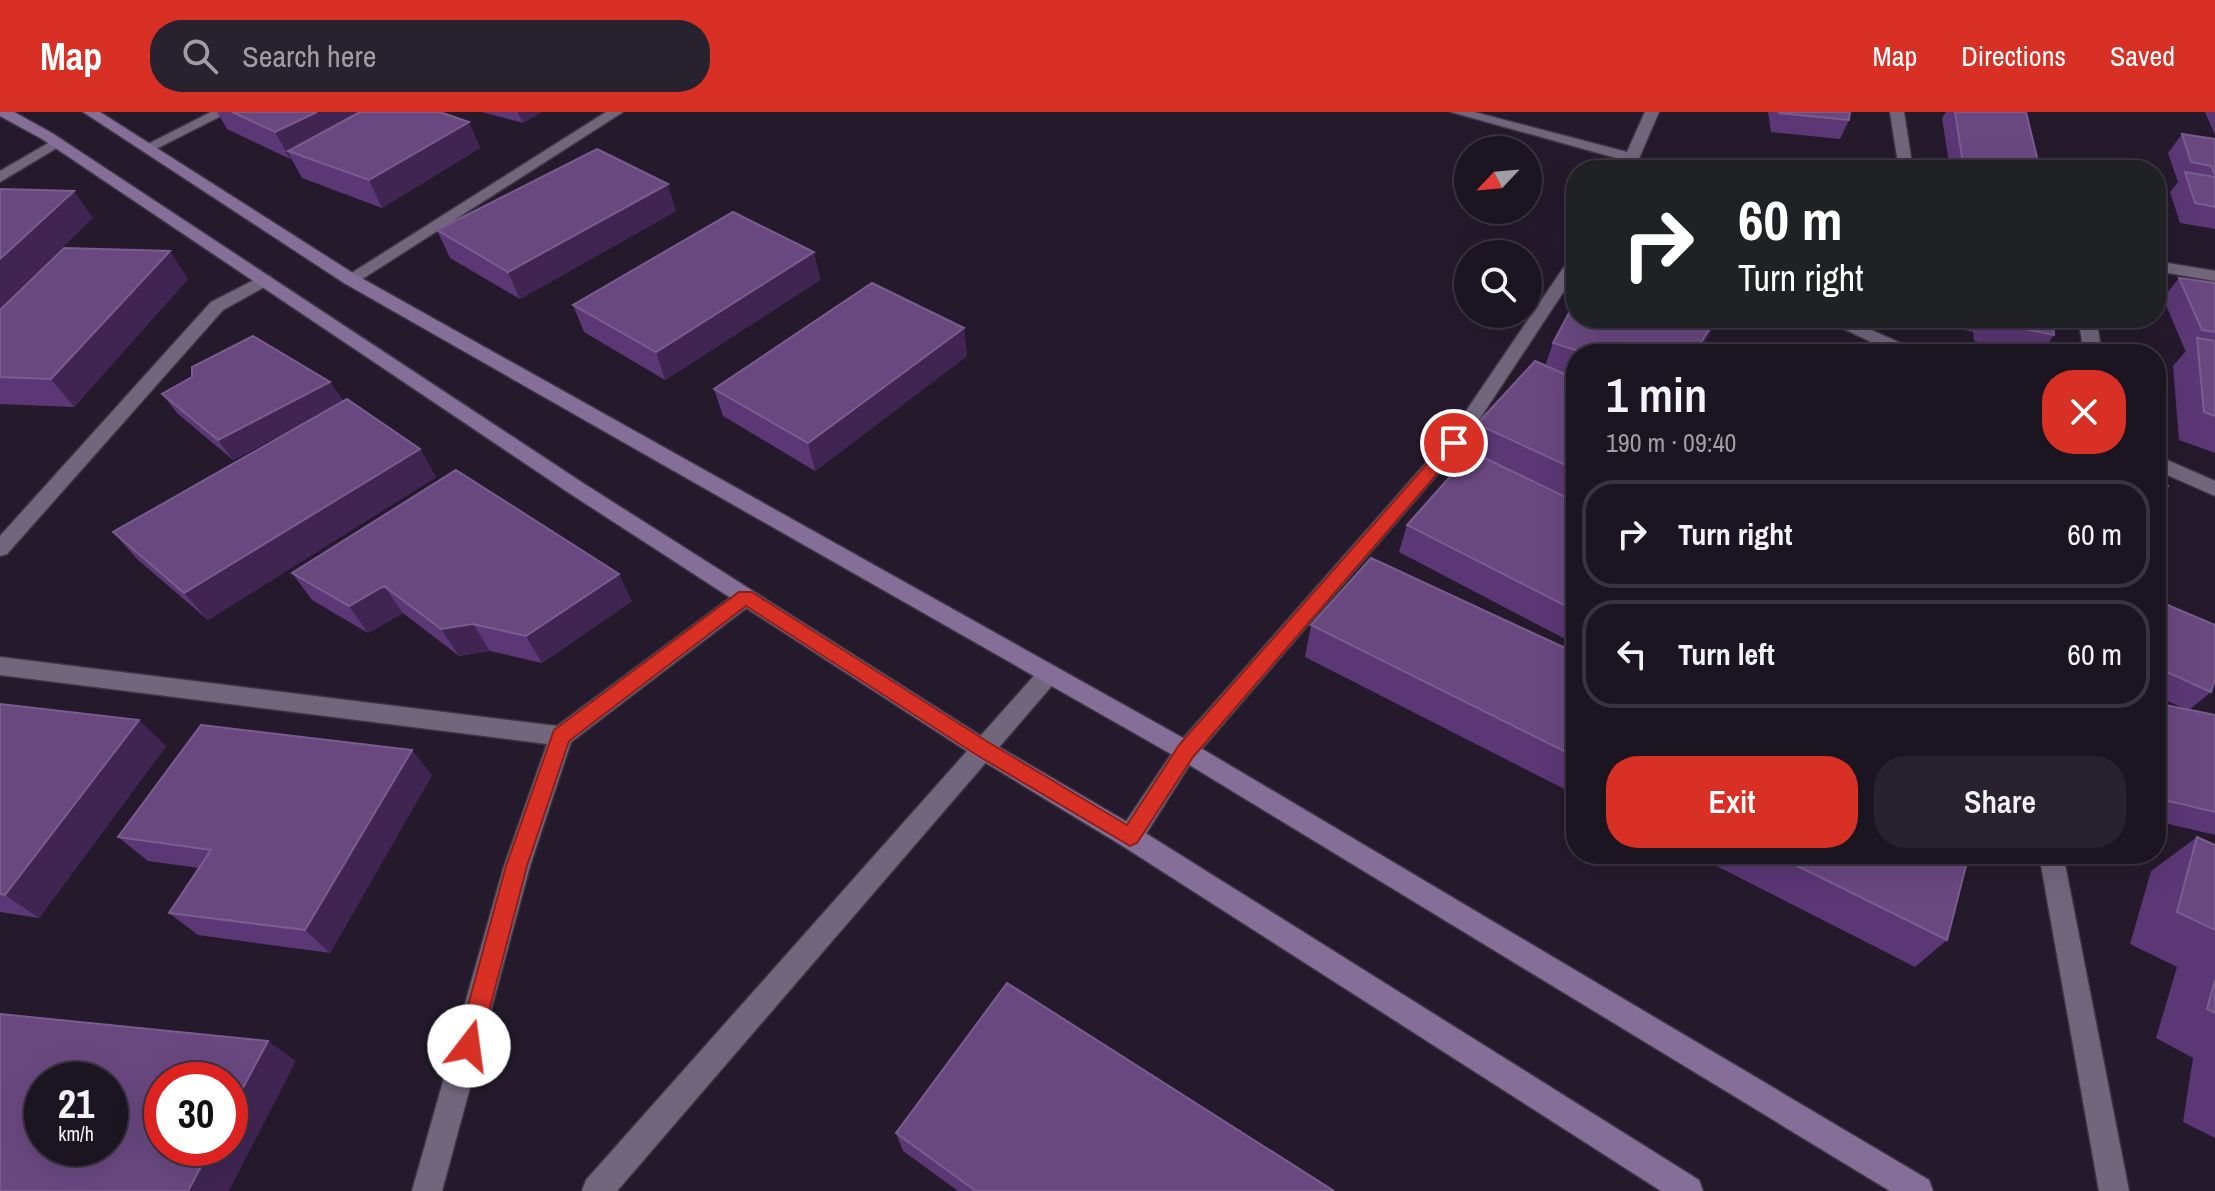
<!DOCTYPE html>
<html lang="en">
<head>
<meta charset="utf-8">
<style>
  body { margin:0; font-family:"Archivo Narrow",sans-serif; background:#28212e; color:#f1f3f6; height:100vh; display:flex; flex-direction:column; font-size:30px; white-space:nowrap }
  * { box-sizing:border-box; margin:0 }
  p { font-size:26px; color:#a09ea5 }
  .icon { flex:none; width:44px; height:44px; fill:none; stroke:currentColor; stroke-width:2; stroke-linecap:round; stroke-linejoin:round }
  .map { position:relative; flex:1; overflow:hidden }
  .panel { position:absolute; left:1566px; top:232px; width:600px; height:520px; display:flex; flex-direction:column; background:#1b1421; border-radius:32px; box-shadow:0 8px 32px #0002,0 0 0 2px #39333f }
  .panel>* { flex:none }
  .banner { position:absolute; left:1566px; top:48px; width:600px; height:168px; border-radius:32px; box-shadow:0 8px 32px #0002,0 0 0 2px #39333f; background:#202124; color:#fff; overflow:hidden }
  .needle { width:52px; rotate:244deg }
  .controls { position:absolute; left:1454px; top:24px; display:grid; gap:16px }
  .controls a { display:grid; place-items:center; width:88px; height:88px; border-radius:50%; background:#1b1421; box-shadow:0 8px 32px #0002,0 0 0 2px #39333f; font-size:40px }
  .speed { position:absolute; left:24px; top:950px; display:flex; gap:16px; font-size:40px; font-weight:700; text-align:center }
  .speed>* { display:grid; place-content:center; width:104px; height:104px; border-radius:50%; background:#1b1421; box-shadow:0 8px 32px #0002,0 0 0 2px #39333f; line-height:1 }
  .speed small { font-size:20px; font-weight:400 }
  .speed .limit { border:12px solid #d22; background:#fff; color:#111 }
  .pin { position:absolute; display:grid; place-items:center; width:68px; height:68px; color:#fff; margin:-34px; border:4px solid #fff; border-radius:50%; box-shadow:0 2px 8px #0007 }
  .me { position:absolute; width:88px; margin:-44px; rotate:15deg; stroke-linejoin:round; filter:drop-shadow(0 0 6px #0008) }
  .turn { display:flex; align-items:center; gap:28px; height:168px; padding:0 40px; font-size:36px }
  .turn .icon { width:104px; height:104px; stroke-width:2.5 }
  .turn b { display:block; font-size:56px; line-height:68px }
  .round { display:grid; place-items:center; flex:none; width:84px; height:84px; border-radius:32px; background:#28212e }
  .overview { display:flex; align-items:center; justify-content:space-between; height:136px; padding:0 40px }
  h1 { font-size:48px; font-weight:600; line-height:60px }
  .primary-button { display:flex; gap:16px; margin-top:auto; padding:16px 40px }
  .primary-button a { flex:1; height:92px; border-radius:32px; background:#d93025; color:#fff; font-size:32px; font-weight:600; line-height:92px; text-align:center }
  .primary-button a+a { background:#28212e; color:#f1f3f6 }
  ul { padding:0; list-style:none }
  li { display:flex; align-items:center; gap:24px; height:108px; margin:0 16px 12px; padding:0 24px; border:4px solid #39333f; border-radius:32px }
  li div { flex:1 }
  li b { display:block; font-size:30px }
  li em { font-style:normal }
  header { display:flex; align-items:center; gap:48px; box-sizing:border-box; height:112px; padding:0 40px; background:#d93025; color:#fff }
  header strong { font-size:38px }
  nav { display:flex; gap:44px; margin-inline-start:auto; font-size:28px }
  .search { width:560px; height:72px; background:#28212e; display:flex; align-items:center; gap:20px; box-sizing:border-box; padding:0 28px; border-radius:32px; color:#a09ea5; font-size:30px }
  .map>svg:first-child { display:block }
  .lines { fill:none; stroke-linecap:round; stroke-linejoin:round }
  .minor-casing { stroke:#3d3644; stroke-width:3 }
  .tertiary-casing { stroke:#3d3644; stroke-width:3 }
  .secondary-casing { stroke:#3d3644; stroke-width:3 }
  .minor { fill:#72667d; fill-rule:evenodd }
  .tertiary { fill:#72667d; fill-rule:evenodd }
  .secondary { fill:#856e98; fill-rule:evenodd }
  .wall { fill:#5b3775 }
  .shaded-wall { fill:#402553 }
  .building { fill:#694880; stroke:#7a5d8f; stroke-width:2; fill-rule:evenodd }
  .route { fill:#d93025; stroke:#8d1f18; stroke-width:2 }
</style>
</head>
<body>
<header>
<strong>Map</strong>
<div class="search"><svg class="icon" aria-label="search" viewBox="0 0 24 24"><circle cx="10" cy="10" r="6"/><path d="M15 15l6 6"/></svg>Search here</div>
<nav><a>Map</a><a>Directions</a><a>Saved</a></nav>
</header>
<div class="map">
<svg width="2215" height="1079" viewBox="0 0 2215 1079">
  <rect width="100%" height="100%" fill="#241a2c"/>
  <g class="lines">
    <g class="minor-casing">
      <path id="minor" d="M211,0H229L152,39L147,40L140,36Z
        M606,0H623L356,171L350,172L342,167Z
        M1451,0H1474L1627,40L1645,0H1659L1634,58H1620L1623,48Z
        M1890,0H1904L1913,58H1899Z
        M57,26L64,30L62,33L0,70V59Z
        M1576,144V161L1461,335L1194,646L1139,733L1130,736L1121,733L1118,725L1121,717L1178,632L1447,327L1570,146Z
        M2156,149L2215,159V169L2156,159Z
        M264,163L270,164L272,168L270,172L223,198L7,442L0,444V424L211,190Z
        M1821,206H1844L1917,238L1920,242H1896Z
        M2078,206H2096L2102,242H2084Z
        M2156,343L2215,369V384L2156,358Z
        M746,477L753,479L757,485L753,491L571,630L530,754L442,1079H412L504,754L547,632L0,563V545L557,614L739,479Z
        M2039,742H2063L2129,1079H2099Z"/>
    </g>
    <g class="tertiary-casing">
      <path id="tertiary" d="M1048,554L1056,557L1059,563L1056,569L617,1079H582L586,1068L1040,557Z"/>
    </g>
    <g class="secondary-casing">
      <path id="secondary" d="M0,0H14L52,21L583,371L989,629L1139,717L1699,1068L1703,1079H1661L1121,733L973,643L569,381L42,27L0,4Z
        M83,0H100L356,163L1194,632L1929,1068L1933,1079H1890L1178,646L344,171Z"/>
    </g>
    <use href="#minor" class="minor"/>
    <use href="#tertiary" class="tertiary"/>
    <use href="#secondary" class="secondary"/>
  </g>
  <path class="wall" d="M217,0H440L469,10L480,36L382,96L302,66L291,46L290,47L227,17Z
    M482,0H542L523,11Z
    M1768,0H1850L1849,8L1840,27L1771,20Z
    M1946,0H2026L2040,58H1950L1942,6Z
    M2205,0H2215V23Z
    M2182,22L2215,27V117L2180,111L2170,80L2178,70L2168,41Z
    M676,99L520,187L450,146L437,118Z
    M814,140L820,168L665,268L584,220L573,193Z
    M2179,166L2215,171V341L2179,328L2173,254L2186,239L2185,238L2163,186Z
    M188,167L74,295L0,292V198Z
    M1942,206H2053L2054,223L2041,242H2033L1974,229L1973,220L1942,213Z
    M964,216L967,244L815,359L723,304L714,277Z
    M1553,231L1698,242H1576V519L1569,529L1399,440L1407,413L1471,341L1469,340L1477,312L1545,254Z
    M330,270L343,289L420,337L436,365L208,508L137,447L113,420L328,298L233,348L178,302L162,282Z
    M292,461L632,489L542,551L490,539L459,544L403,501L368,521L312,488Z
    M2156,488L2211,580L2189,598L2215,603V723L2156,709V591L2186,597L2156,584Z
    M1311,513L1576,541V683L1305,545Z
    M0,592L166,634L39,806L0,800Z
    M432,663L330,841L198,823L169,801L199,756L148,749L118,725Z
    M2197,725L2215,733V1026L2183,1010L2193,946L2156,926L2177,855L2130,832L2151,759Z
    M1693,742H1969L1947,828L1915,855Z
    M896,1021L1334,1079H958L903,1039Z"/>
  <path class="shaded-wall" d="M317,0H383L288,39L291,46L290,47L275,20Z
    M518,0H542L523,11Z
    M469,10L480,36L382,96L369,68Z
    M668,72L676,99L520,187L508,160Z
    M74,79L93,106L0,196V147Z
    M170,139L188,167L74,295L51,267Z
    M814,140L820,168L665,268L656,240Z
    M1716,206H1719L1698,242H1694Z
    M964,216L967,244L815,359L808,331Z
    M330,270L343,290L233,348L218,328Z
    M420,337L436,365L208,508L184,481Z
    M619,462L632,489L542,551L526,524Z
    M384,474L403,501L368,521L349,494Z
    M473,512L490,539L459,544L441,517Z
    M139,608L166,634L39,806L5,783Z
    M412,638L432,663L330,841L305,818Z
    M268,929L296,949L229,1079H188L211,1036H230V1000Z"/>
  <path class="building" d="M232,0H317L275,20Z
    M360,0H440L469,10L369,68L288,39Z
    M1779,0H1850L1849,8L1779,1Z
    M1955,0H2026L2040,58H1964Z
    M2182,22L2215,27V63L2211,54L2191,50Z
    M597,37L668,72L508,160L437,118Z
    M2185,60L2215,65V95L2195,91Z
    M0,77L74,79L0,147Z
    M733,100L814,140L656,240L573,193Z
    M64,136L170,139L51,267L0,265V198Z
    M2179,166L2215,171V220L2202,218Z
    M872,171L964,216L808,331L714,277Z
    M1576,188V206H1716L1694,242H1588L1553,231Z
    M1987,206H2053L2054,223L1987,209Z
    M253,224L330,270L218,328L162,282L192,265V255Z
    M2197,226L2215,229V304L2204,300Z
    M1535,249L1576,267V358L1477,312Z
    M347,287L420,337L184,481L113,420Z
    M1472,340L1576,390V499L1407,413Z
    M2156,351L2164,355L2156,365Z
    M456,358L619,462L526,524L473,512L441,517L384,474L349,494L292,461Z
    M2156,368L2168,374L2156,389Z
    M1371,446L1576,541V645L1311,513Z
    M2156,488L2215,513V567L2211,580L2156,555Z
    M2156,591L2215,603V700L2156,686Z
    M0,592L139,608L5,783L0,782Z
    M201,613L412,638L305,818L169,801L211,738L118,725Z
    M2197,725L2215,733V818L2177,800Z
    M1773,742H1969L1947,828Z
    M2215,868V901L2207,897Z
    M1007,871L1334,1079H976L896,1021Z
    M0,902L268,929L230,1000V968H162V1036H211L188,1079H0ZM42,968H110V1036H42Z"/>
  <path class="route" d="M1454,326L1462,331L1460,335L1193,645L1137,731L1130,734L975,642L746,494L569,629L527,754L480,934L477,942L469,946L460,942L457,934L506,754L554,618L739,480H752L988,630L1127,713L1179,633L1449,327Z"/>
</svg>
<div class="controls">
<a><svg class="needle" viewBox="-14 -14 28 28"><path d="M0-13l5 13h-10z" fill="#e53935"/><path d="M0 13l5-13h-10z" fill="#a09ea5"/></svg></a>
<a><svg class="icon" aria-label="search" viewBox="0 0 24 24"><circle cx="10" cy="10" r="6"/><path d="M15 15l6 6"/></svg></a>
</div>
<div class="speed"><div>21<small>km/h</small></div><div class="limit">30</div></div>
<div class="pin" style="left:1454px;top:331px;background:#d93025"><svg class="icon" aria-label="arrive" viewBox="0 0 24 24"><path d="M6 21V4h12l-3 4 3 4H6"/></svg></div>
<svg class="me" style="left:469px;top:934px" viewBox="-20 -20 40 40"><circle r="19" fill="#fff"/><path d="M0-13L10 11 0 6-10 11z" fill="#d93025"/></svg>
<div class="banner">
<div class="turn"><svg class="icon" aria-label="right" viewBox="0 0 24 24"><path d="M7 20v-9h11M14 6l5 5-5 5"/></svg><div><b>60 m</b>Turn right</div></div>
</div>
<section class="panel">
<div class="overview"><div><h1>1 min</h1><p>190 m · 09:40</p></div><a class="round" style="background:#d93025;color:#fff"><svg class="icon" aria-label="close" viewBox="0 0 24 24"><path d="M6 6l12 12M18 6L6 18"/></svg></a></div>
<ul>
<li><svg class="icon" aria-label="right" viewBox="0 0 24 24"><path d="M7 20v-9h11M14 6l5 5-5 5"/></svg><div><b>Turn right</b></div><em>60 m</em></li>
<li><svg class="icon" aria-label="left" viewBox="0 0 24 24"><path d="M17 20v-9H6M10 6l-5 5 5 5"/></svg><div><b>Turn left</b></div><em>60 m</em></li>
</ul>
<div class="primary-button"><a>Exit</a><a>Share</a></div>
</section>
</div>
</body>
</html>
